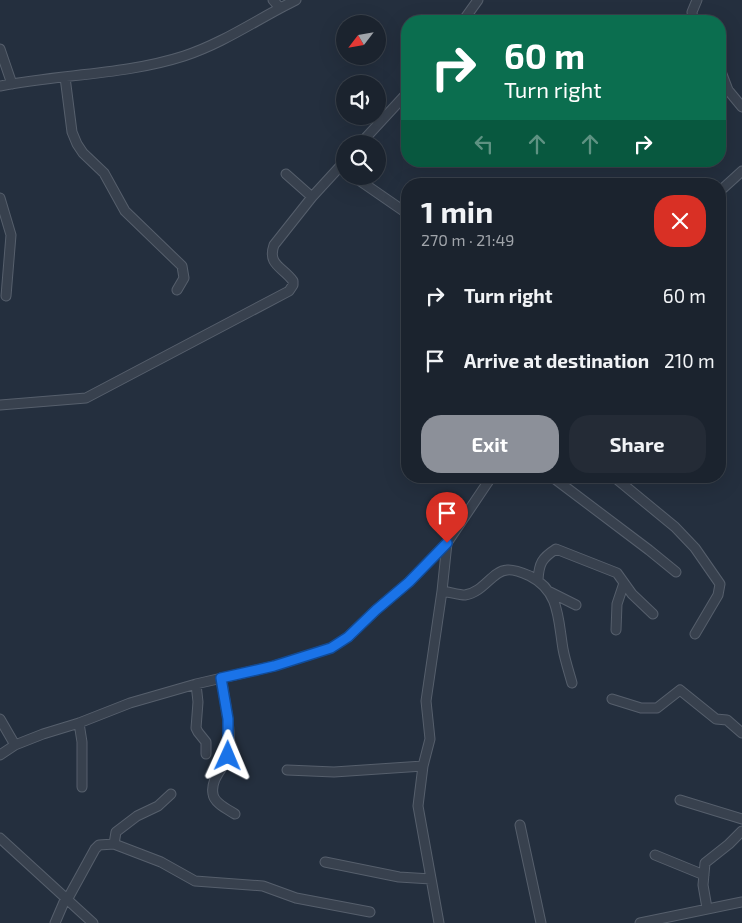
<!DOCTYPE html>
<html lang="en">
<head>
<meta charset="utf-8">
<style>
  body { margin:0; font-family:"Exo 2",sans-serif; background:#242b36; color:#f1f3f6; height:100vh; display:flex; flex-direction:column; font-size:19px; white-space:nowrap }
  * { box-sizing:border-box; margin:0 }
  p { font-size:16px; color:#a0a4aa }
  .icon { flex:none; width:28px; height:28px; fill:none; stroke:currentColor; stroke-width:2; stroke-linecap:round; stroke-linejoin:round }
  .map { position:relative; flex:1; overflow:hidden }
  .details { position:absolute; left:401px; top:178px; width:325px; height:305px; display:flex; flex-direction:column; background:#1b232e; border-radius:20px; box-shadow:0 5px 20px #0002,0 0 0 1px #39404a }
  .details>* { flex:none }
  .top-card { position:absolute; left:401px; top:15px; width:325px; height:152px; border-radius:20px; box-shadow:0 5px 20px #0002,0 0 0 1px #39404a; background:#0b6e4f; color:#fff; overflow:hidden }
  .needle { width:32px; rotate:239deg }
  .buttons { position:absolute; left:336px; top:15px; display:grid; gap:10px }
  .buttons a { display:grid; place-items:center; width:50px; height:50px; border-radius:50%; background:#1b232e; box-shadow:0 5px 20px #0002,0 0 0 1px #39404a; font-size:25px }
  .pin { position:absolute; display:grid; place-items:center; width:42px; height:42px; color:#fff; margin:-51px -21px; border-radius:50% 50% 50% 0; rotate:-45deg; box-shadow:0 0 5px #0007 }
  .pin .icon { rotate:45deg }
  .me { position:absolute; width:55px; margin:-28px; rotate:1deg; stroke-linejoin:round; filter:drop-shadow(0 0 4px #0008) }
  .turn { display:flex; align-items:center; gap:18px; height:105px; padding:0 20px; font-size:22px }
  .turn .icon { width:65px; height:65px; stroke-width:2.5 }
  .turn b { display:block; font-size:35px; line-height:42px }
  .lanes { display:flex; align-items:center; height:48px; padding:0 20px; background:#0003; justify-content:center; gap:25px; direction:ltr }
  .lanes .off { opacity:.35 }
  .round { display:grid; place-items:center; flex:none; width:52px; height:52px; border-radius:20px; background:#242b36 }
  .overview { display:flex; align-items:center; justify-content:space-between; height:85px; padding:0 20px }
  h1 { font-size:30px; font-weight:700; line-height:38px }
  .button { display:flex; gap:10px; margin-top:auto; padding:10px 20px }
  .button a { flex:1; height:58px; border-radius:20px; background:#8c9099; color:#fff; font-size:20px; font-weight:700; line-height:58px; text-align:center }
  .button a+a { background:#242b36; color:#f1f3f6 }
  ul { padding:0; list-style:none }
  li { display:flex; align-items:center; gap:15px; height:65px; padding:0 20px }
  li div { flex:1 }
  li b { display:block; font-size:19px }
  li em { font-style:normal }
  .map>svg:first-child { display:block }
  .lines { fill:none; stroke-linecap:round; stroke-linejoin:round }
  .minor-casing { stroke:#565f6c; stroke-width:11 }
  .minor { stroke:#38414e; stroke-width:9 }
  .route-casing { stroke:#114b97; stroke-width:12 }
  .route { stroke:#1a73e8; stroke-width:9 }
</style>
</head>
<body>
<div class="map">
<svg width="742" height="923" viewBox="0 0 742 923">
  <rect width="100%" height="100%" fill="#242f3e"/>
  <g class="lines">
    <g class="minor-casing">
      <path id="minor" d="M273,0L280,8
        M463,21L478,0
        M693,21L692,12L697,0
        M0,49L12,84
        M720,69L728,90L742,107
        M65,77L72,132L77,144L83,153L104,173L125,211L182,266L184,278L177,290
        M0,86C61,74 125,75 184,56C224,43 259,18 296,0
        M360,144L408,92
        M286,174L312,197
        M353,176L408,214
        M720,191L742,171
        M0,198L11,235L6,296
        M0,405L86,398L289,291L293,285V281C283,267 267,265 274,245L312,197L345,161
        M551,476L649,550L676,572
        M613,476L675,527L695,548L720,584L718,595L695,634
        M538,580C539,563 542,558 556,549L617,573L632,594L653,614
        M442,591C449,592 460,595 465,595C484,592 492,571 507,570C514,569 523,573 530,576C560,591 558,620 563,649C565,660 569,672 572,683
        M550,592L576,605
        M616,630L617,604L624,583
        M221,678C225,702 232,730 228,755C225,768 210,778 213,794C214,803 227,809 235,814
        M196,684L198,702L196,728L198,732L206,742V754
        M612,699L641,708H657L680,690L716,719L727,720L742,733
        M0,719L15,745
        M79,723L82,742V787
        M0,755L15,745L43,734L79,723L130,703L196,684L274,666L331,648L348,637L376,610L409,582L447,543
        M287,770L334,772L423,766
        M680,800L742,819
        M520,825L541,923
        M0,838L93,923
        M114,844L161,862L195,881L263,886L296,898L370,912
        M655,855L704,875
        M325,862L399,877L431,879
        M707,908L703,885L705,863L729,844L742,831
        M55,923L64,902L67,900L95,849L99,845L114,844L116,832L137,816L158,806L171,794
        M439,923L418,806L423,766L430,739L426,701L442,591L447,543L492,476
        M640,923L742,902"/>
    </g>
    <use href="#minor" class="minor"/>
  </g>
  <g class="lines">
    <g class="route-casing">
      <path id="route" d="M228,756V719L221,678L274,666L331,648L348,637L376,610L409,582L447,543"/>
    </g>
    <use href="#route" class="route"/>
  </g>
</svg>
<div class="buttons">
<a><svg class="needle" viewBox="-14 -14 28 28"><path d="M0-13l5 13h-10z" fill="#e53935"/><path d="M0 13l5-13h-10z" fill="#a0a4aa"/></svg></a>
<a><svg class="icon" aria-label="sound" viewBox="0 0 24 24"><path d="M4 9h4l5-4v14l-5-4H4zM17 9q2 3 0 6"/></svg></a>
<a><svg class="icon" aria-label="search" viewBox="0 0 24 24"><circle cx="10" cy="10" r="6"/><path d="M15 15l6 6"/></svg></a>
</div>
<div class="pin" style="left:447px;top:543px;background:#d93025"><svg class="icon" aria-label="arrive" viewBox="0 0 24 24"><path d="M6 21V4h12l-3 4 3 4H6"/></svg></div>
<svg class="me" style="left:228px;top:756px" viewBox="-20 -20 40 40"><path d="M0-17L14 15 0 8-14 15z" fill="#1a73e8" stroke="#fff" stroke-width="4"/></svg>
<div class="top-card">
<div class="turn"><svg class="icon" aria-label="right" viewBox="0 0 24 24"><path d="M7 20v-9h11M14 6l5 5-5 5"/></svg><div><b>60 m</b>Turn right</div></div>
<div class="lanes"><svg class="icon off" aria-label="left" viewBox="0 0 24 24"><path d="M17 20v-9H6M10 6l-5 5 5 5"/></svg><svg class="icon off" aria-label="ahead" viewBox="0 0 24 24"><path d="M12 20V5M6 11l6-6 6 6"/></svg><svg class="icon off" aria-label="ahead" viewBox="0 0 24 24"><path d="M12 20V5M6 11l6-6 6 6"/></svg><svg class="icon" aria-label="right" viewBox="0 0 24 24"><path d="M7 20v-9h11M14 6l5 5-5 5"/></svg></div>
</div>
<section class="details">
<div class="overview"><div><h1>1 min</h1><p>270 m · 21:49</p></div><a class="round" style="background:#d93025;color:#fff"><svg class="icon" aria-label="close" viewBox="0 0 24 24"><path d="M6 6l12 12M18 6L6 18"/></svg></a></div>
<ul>
<li><svg class="icon" aria-label="right" viewBox="0 0 24 24"><path d="M7 20v-9h11M14 6l5 5-5 5"/></svg><div><b>Turn right</b></div><em>60 m</em></li>
<li><svg class="icon" aria-label="arrive" viewBox="0 0 24 24"><path d="M6 21V4h12l-3 4 3 4H6"/></svg><div><b>Arrive at destination</b></div><em>210 m</em></li>
</ul>
<div class="button"><a>Exit</a><a>Share</a></div>
</section>
</div>
</body>
</html>
